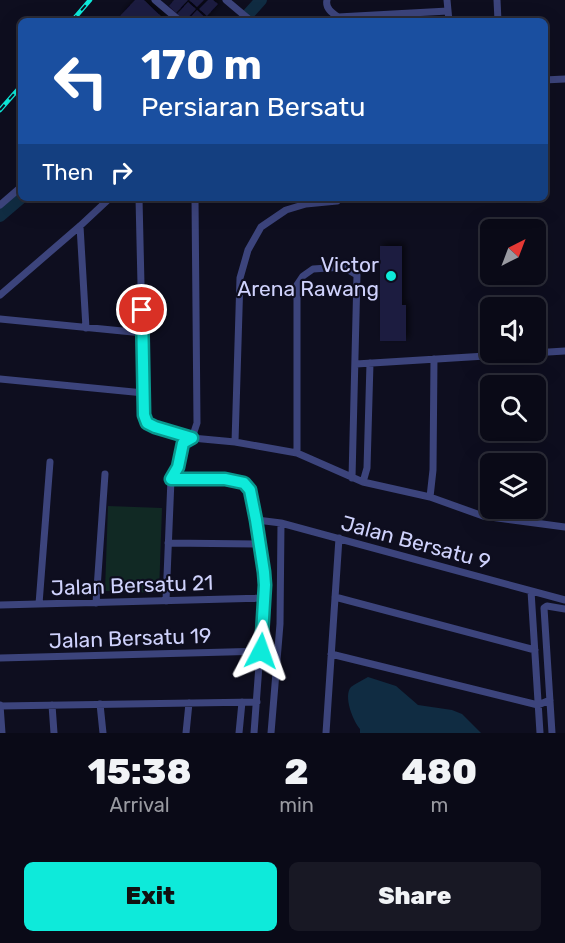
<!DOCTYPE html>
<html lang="en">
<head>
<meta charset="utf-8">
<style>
  body { margin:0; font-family:Rubik,sans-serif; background:#181824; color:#f1f3f6; height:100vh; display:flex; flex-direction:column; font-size:22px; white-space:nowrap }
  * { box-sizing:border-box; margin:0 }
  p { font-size:20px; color:#999aa1 }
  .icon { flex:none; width:33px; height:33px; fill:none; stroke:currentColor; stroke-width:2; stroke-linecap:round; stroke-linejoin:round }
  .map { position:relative; height:733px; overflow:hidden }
  .side { display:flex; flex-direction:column; background:#0a0a17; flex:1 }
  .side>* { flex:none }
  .guide { position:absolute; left:18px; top:18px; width:530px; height:183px; border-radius:9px; box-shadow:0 6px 24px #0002,0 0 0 2px #2a2b36; background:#1a4fa0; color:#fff; overflow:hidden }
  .needle { width:39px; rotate:42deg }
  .buttons { position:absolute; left:480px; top:219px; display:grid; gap:12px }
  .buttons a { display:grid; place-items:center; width:66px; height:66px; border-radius:9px; background:#0a0a17; box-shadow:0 6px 24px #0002,0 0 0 2px #2a2b36; font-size:30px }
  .pin { position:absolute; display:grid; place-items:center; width:51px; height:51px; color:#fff; margin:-26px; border:3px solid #fff; border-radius:50%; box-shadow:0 2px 6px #0007 }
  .me { position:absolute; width:66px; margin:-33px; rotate:4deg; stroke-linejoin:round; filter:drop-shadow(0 0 4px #0008) }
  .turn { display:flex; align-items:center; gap:21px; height:126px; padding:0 24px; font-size:27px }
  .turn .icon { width:78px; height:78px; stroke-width:2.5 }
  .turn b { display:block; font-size:42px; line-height:51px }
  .then { display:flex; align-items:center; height:57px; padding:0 24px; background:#0003; gap:12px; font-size:22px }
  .eta { display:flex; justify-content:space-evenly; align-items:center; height:102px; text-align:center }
  .eta b { font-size:36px; font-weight:800; line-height:42px }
  .action { display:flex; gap:12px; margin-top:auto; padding:12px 24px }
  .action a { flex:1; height:69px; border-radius:9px; background:#0eeada; color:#111; font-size:24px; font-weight:800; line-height:69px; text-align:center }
  .action a+a { background:#181824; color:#f1f3f6 }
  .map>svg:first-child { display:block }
  .green { fill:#112924 }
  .water { fill:#102c42 }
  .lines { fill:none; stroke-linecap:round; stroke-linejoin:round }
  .river { stroke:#102c42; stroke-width:12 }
  .building { fill:#1c1b3f; filter:url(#shadow) }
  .street { stroke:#3c447c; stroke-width:7 }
  .rail-casing { stroke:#0eeada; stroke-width:4.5 }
  .rail { stroke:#0e0e1f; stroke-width:2; stroke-dasharray:7; stroke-linecap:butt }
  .route-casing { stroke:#09988e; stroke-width:15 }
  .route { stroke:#0eeada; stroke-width:10 }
  .poi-dot { fill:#0eeada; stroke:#0e0e1f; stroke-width:2 }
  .labels { text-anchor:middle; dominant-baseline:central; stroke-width:4.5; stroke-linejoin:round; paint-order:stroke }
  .poi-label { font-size:21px; fill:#cfd2fc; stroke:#0e0e1f; text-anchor:end }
  .street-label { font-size:21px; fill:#cfd2fc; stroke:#0e0e1f }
</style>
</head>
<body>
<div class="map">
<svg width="565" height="733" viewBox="0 0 565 733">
  <defs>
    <filter id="shadow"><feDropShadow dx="3" dy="-3" stdDeviation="3" flood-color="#0009"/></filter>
  </defs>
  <rect width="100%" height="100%" fill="#0e0e1f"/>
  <path class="green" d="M108,506L162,508L159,593L105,591Z"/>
  <path class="water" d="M368,677L396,686L418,705L452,710L462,714L481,733H360V729C353,721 343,696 351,687C356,683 363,680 368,677Z"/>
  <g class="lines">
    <path class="river" d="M242,21L261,0
      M0,216L21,198"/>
  </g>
  <path class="building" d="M135,0H144L166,21H125L120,16Z
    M174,0H188L176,13L169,6Z
    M189,0H204L197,7Z
    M208,0H213L218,4L207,16L199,9Z
    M188,2L196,9L185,21L177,14Z
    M197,10L209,21H187Z
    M380,246H402V305H406V341H380Z"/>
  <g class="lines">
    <path class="street" d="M155,0L180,21
      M226,0L251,21
      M327,0C325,8 332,13 338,17L448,11
      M447,0L449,21
      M497,0L498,21
      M544,80L565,79
      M139,198L144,415L147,423L155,427L192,438L235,442L297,453L363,482L430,497L483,516L565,527
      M0,205L21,187
      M80,226L86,328
      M0,295L80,226L110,198
      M0,319L143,333
      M356,364L565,351
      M0,379L144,393
      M192,438L197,423L195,198
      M235,442L240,278L248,250L261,227L286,210L306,204L337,201
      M297,453V285L303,276L313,269L343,267L357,275L352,478
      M171,479H225L244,482L250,490L257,520L265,584L254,733
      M363,482L367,468L370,363
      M430,497L433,470L434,359
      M257,520L281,523L565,600
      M168,543L260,544
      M531,591L540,733
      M335,597L535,650
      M166,601L171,479L178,467L183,443L192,438
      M96,603L105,474
      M39,604L50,462
      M0,605L264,598
      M331,654L538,705L550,700
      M0,658L261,651
      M100,704L103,733
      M0,705L2,733
      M52,705L54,733
      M0,706L257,702
      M186,733L189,703
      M239,733L242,702
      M271,733L280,624L281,523
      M326,733L339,538
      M552,733L544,608L547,606L565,609"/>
    <g class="rail-casing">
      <path id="rail" d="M72,21L90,0
        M0,110L21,86"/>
    </g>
    <use href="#rail" class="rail"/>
  </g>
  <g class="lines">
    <g class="route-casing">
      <path id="route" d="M142,310L144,415L147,423L155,427L192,438L183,443L178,467L171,479H225L244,483L250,490L256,520L264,572L265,585L261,651"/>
    </g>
    <use href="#route" class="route"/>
  </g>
  <circle class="poi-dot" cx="391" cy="276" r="6"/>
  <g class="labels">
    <g class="poi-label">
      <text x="379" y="264">Victor<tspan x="379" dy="24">Arena Rawang</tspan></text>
    </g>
    <g class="street-label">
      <text transform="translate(416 542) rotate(15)">Jalan Bersatu 9</text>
      <text transform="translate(132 585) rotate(-2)">Jalan Bersatu 21</text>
      <text transform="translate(130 638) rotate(-2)">Jalan Bersatu 19</text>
    </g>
  </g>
</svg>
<div class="buttons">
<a><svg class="needle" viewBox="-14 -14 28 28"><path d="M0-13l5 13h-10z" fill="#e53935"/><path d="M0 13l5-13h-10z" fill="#999aa1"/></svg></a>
<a><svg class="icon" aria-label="sound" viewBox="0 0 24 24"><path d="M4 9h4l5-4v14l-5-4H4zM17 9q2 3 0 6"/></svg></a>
<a><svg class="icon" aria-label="search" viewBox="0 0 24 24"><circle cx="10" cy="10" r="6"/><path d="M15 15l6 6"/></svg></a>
<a><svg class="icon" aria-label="layers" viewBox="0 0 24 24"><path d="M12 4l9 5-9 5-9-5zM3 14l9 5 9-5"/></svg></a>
</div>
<div class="pin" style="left:142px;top:310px;background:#d93025"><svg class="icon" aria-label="arrive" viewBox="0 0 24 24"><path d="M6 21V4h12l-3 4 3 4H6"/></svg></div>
<svg class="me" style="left:261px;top:651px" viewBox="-20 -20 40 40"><path d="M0-17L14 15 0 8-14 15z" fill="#0eeada" stroke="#fff" stroke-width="4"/></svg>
<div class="guide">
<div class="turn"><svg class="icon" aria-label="left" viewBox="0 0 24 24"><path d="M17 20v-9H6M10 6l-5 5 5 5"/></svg><div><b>170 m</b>Persiaran Bersatu</div></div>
<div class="then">Then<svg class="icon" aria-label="right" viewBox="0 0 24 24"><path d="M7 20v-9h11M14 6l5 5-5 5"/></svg></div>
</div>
</div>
<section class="side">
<div class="eta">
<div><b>15:38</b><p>Arrival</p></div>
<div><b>2</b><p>min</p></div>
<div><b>480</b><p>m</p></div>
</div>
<div class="action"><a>Exit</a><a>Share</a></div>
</section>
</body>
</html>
